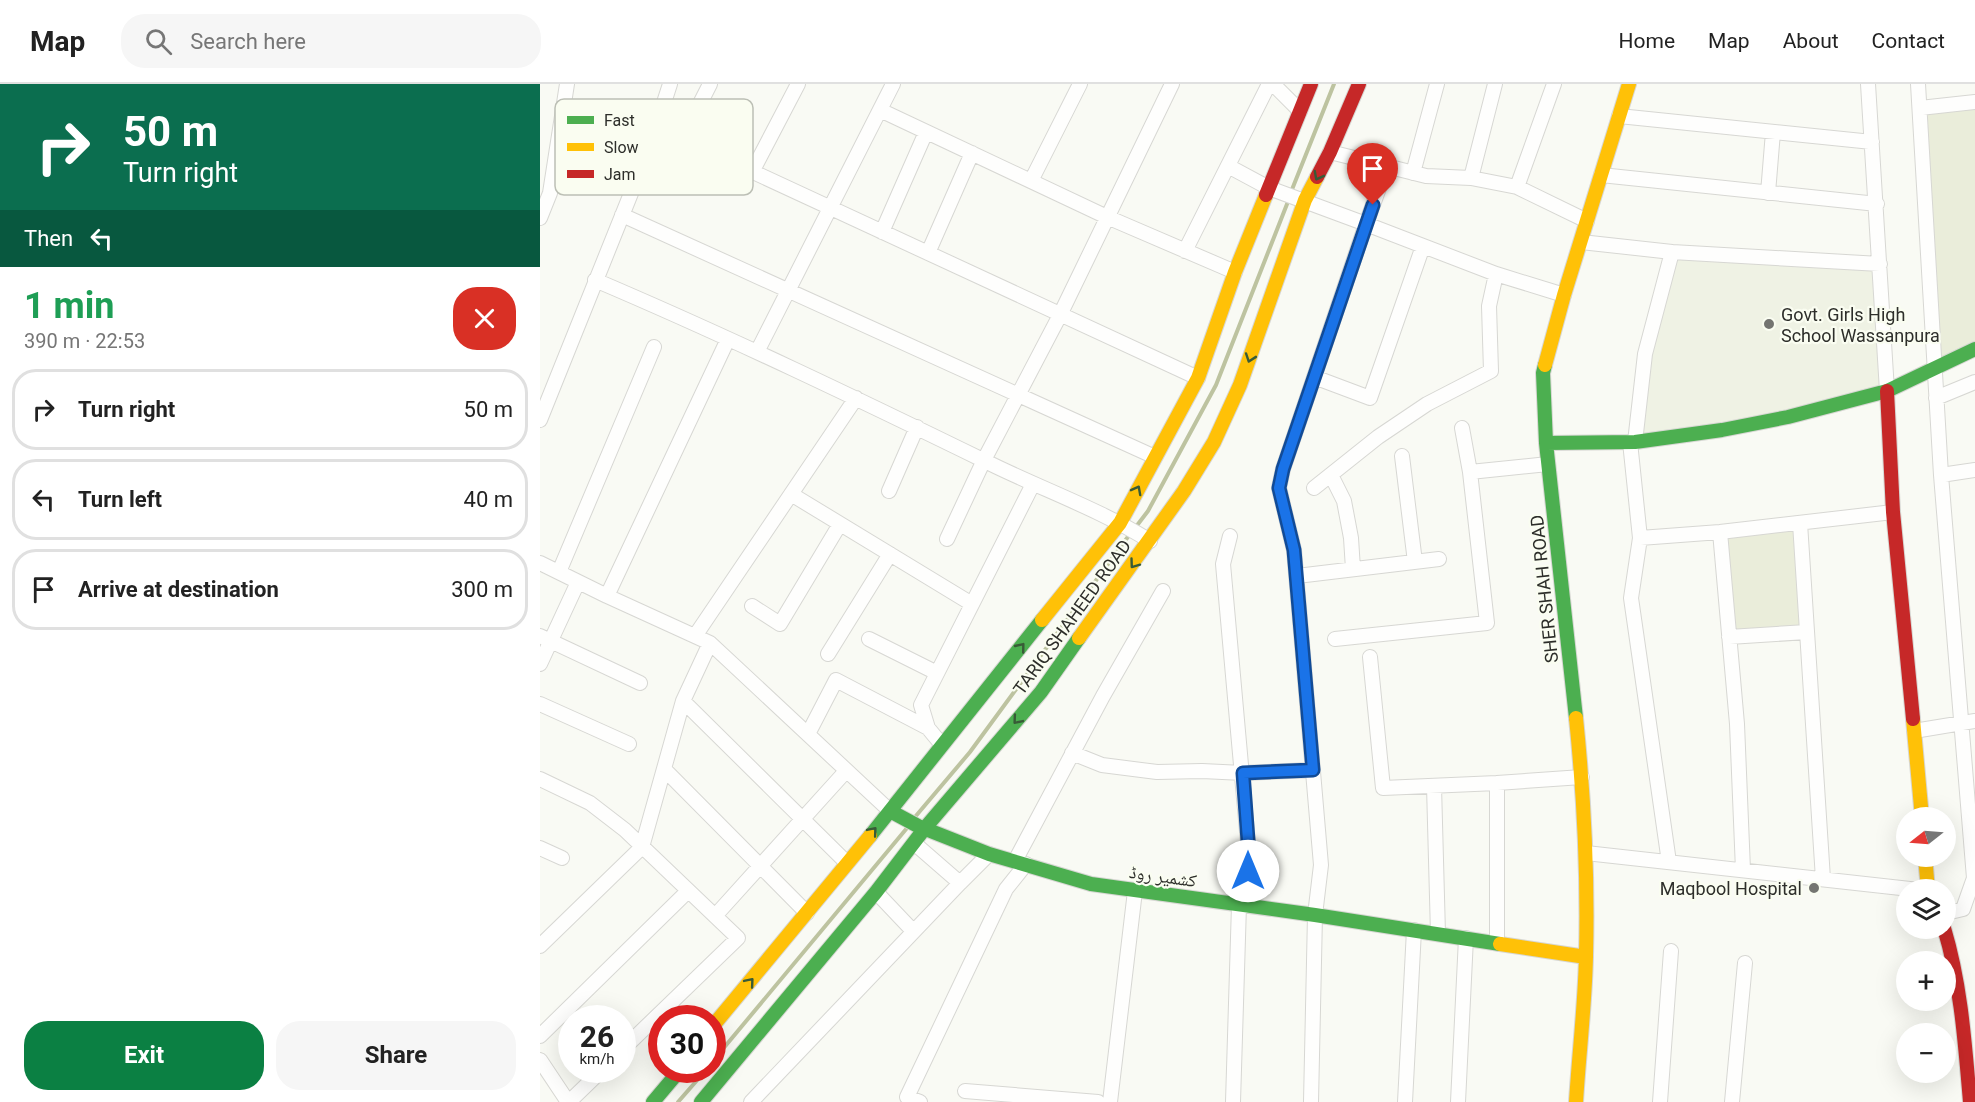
<!DOCTYPE html>
<html lang="en">
<head>
<meta charset="utf-8">
<style>
  body { margin:0; font-family:Roboto,"Noto Naskh Arabic",sans-serif; background:#f6f6f6; color:#222; height:100vh; display:flex; flex-direction:column; font-size:22px; white-space:nowrap }
  * { box-sizing:border-box; margin:0 }
  p { font-size:20px; color:#767676 }
  .icon { flex:none; width:33px; height:33px; fill:none; stroke:currentColor; stroke-width:2; stroke-linecap:round; stroke-linejoin:round }
  .map { position:relative; flex:1; overflow:hidden }
  .drawer { display:flex; flex-direction:column; background:#fff; width:540px }
  .drawer>* { flex:none }
  .top-card { background:#0b6e4f; color:#fff; overflow:hidden }
  .needle { width:39px; rotate:253deg }
  .tools { position:absolute; left:1356px; top:723px; display:grid; gap:12px }
  .tools a { display:grid; place-items:center; width:60px; height:60px; border-radius:50%; background:#fff; box-shadow:0 6px 24px #0002; font-size:30px }
  .speed { position:absolute; left:18px; top:921px; display:flex; gap:12px; font-size:30px; font-weight:700; text-align:center }
  .speed>* { display:grid; place-content:center; width:78px; height:78px; border-radius:50%; background:#fff; box-shadow:0 6px 24px #0002; line-height:1 }
  .speed small { font-size:15px; font-weight:400 }
  .speed .limit { border:9px solid #d22; background:#fff; color:#111 }
  .pin { position:absolute; display:grid; place-items:center; width:51px; height:51px; color:#fff; margin:-62px -26px; border-radius:50% 50% 50% 0; rotate:-45deg; box-shadow:0 0 6px #0007 }
  .pin .icon { rotate:45deg }
  .me { position:absolute; width:66px; margin:-33px; rotate:0deg; stroke-linejoin:round; filter:drop-shadow(0 0 4px #0008) }
  .turn { display:flex; align-items:center; gap:21px; height:126px; padding:0 24px; font-size:27px }
  .turn .icon { width:78px; height:78px; stroke-width:2.5 }
  .turn b { display:block; font-size:42px; line-height:51px }
  .then { display:flex; align-items:center; height:57px; padding:0 24px; background:#0003; gap:12px; font-size:22px }
  .round { display:grid; place-items:center; flex:none; width:63px; height:63px; border-radius:24px; background:#f6f6f6 }
  .summary { display:flex; align-items:center; justify-content:space-between; height:102px; padding:0 24px }
  h1 { font-size:36px; font-weight:700; line-height:45px; color:#1e9e55 }
  .primary-button { display:flex; gap:12px; margin-top:auto; padding:12px 24px }
  .primary-button a { flex:1; height:69px; border-radius:24px; background:#0b8043; color:#fff; font-size:24px; font-weight:700; line-height:69px; text-align:center }
  .primary-button a+a { background:#f6f6f6; color:#222 }
  ul { padding:0; list-style:none }
  li { display:flex; align-items:center; gap:18px; height:81px; margin:0 12px 9px; padding:0 12px; border:3px solid #e0e0e0; border-radius:24px }
  li div { flex:1 }
  li b { display:block; font-size:22px }
  li em { font-style:normal }
  header { display:flex; align-items:center; gap:36px; box-sizing:border-box; height:84px; padding:0 30px; background:#fff; border-bottom:2px solid #e0e0e0 }
  header strong { font-size:28px }
  nav { display:flex; gap:33px; margin-inline-start:auto; font-size:21px }
  .search { width:420px; height:54px; background:#f6f6f6; display:flex; align-items:center; gap:15px; box-sizing:border-box; padding:0 21px; border-radius:24px; color:#767676; font-size:22px }
  main { display:flex; flex:1; min-height:0 }
  .map>svg:first-child { display:block }
  .built { fill:#eff2e4 }
  .green { fill:#eaedda }
  .lines { fill:none; stroke-linecap:round; stroke-linejoin:round }
  .stream { stroke:#bdc3a0; stroke-width:4 }
  .street-casing { stroke:#d7d7d3; stroke-width:16 }
  .fast-casing { stroke:#d7d7d3; stroke-width:16 }
  .slow-casing { stroke:#d7d7d3; stroke-width:16 }
  .jam-casing { stroke:#d7d7d3; stroke-width:16 }
  .street { stroke:#fefefd; stroke-width:14 }
  .fast { stroke:#4caf50; stroke-width:14 }
  .slow { stroke:#ffc107; stroke-width:14 }
  .jam { stroke:#c62828; stroke-width:14 }
  .oneway { stroke:#385b37 }
  .route-casing { stroke:#114b97; stroke-width:15 }
  .route { stroke:#1a73e8; stroke-width:10 }
  .poi-dot { fill:#747571; stroke:#fafdf1; stroke-width:2 }
  .labels { text-anchor:middle; dominant-baseline:central; stroke-width:4.5; stroke-linejoin:round; paint-order:stroke }
  .poi-label { font-size:18px; fill:#2d2e2a; stroke:#fafdf1; text-anchor:start }
  .street-label { font-size:18px; fill:#2d2e2a; stroke:#fafdf1 }
  .key { fill:#fafdf1; stroke:#bcbfb5; stroke-width:1.5 }
  .key-label { font-size:16px; fill:#2d2e2a }
</style>
</head>
<body>
<header>
<strong>Map</strong>
<div class="search"><svg class="icon" aria-label="search" viewBox="0 0 24 24"><circle cx="10" cy="10" r="6"/><path d="M15 15l6 6"/></svg>Search here</div>
<nav><a>Home</a><a>Map</a><a>About</a><a>Contact</a></nav>
</header>
<main>
<section class="drawer">
<div class="top-card">
<div class="turn"><svg class="icon" aria-label="right" viewBox="0 0 24 24"><path d="M7 20v-9h11M14 6l5 5-5 5"/></svg><div><b>50 m</b>Turn right</div></div>
<div class="then">Then<svg class="icon" aria-label="left" viewBox="0 0 24 24"><path d="M17 20v-9H6M10 6l-5 5 5 5"/></svg></div>
</div>
<div class="summary"><div><h1>1 min</h1><p>390 m · 22:53</p></div><a class="round" style="background:#d93025;color:#fff"><svg class="icon" aria-label="close" viewBox="0 0 24 24"><path d="M6 6l12 12M18 6L6 18"/></svg></a></div>
<ul>
<li><svg class="icon" aria-label="right" viewBox="0 0 24 24"><path d="M7 20v-9h11M14 6l5 5-5 5"/></svg><div><b>Turn right</b></div><em>50 m</em></li>
<li><svg class="icon" aria-label="left" viewBox="0 0 24 24"><path d="M17 20v-9H6M10 6l-5 5 5 5"/></svg><div><b>Turn left</b></div><em>40 m</em></li>
<li><svg class="icon" aria-label="arrive" viewBox="0 0 24 24"><path d="M6 21V4h12l-3 4 3 4H6"/></svg><div><b>Arrive at destination</b></div><em>300 m</em></li>
</ul>
<div class="primary-button"><a>Exit</a><a>Share</a></div>
</section>
<div class="map">
<svg width="1435" height="1018" viewBox="0 0 1435 1018">
  <rect width="100%" height="100%" fill="#f9faf4"/>
  <path class="built" d="M1132,168L1341,179L1350,302L1181,341L1093,351L1094,303Z"/>
  <path class="green" d="M1435,18V258L1397,277L1380,24Z
    M1260,439L1267,548L1189,553L1180,448Z"/>
  <g class="lines">
    <path class="stream" d="M751,108L794,0
      M595,444L608,427L676,301L749,115
      M375,733L430,668L590,450
      M172,978L367,744
      M138,1018L166,986"/>
    <g class="street-casing">
      <path id="street" d="M733,0L760,27
        M1328,0L1347,307
        M1378,0L1401,391L1434,794L1423,825L1406,829
        M1380,24L1435,18
        M340,26L567,133L695,188
        M1079,32L1332,58
        M116,43L658,294
        M142,55L170,0
        M790,68L886,92L931,94L977,103L1047,137
        M688,82L729,104L826,140L743,385L739,404L754,466L781,781L775,831L771,1018
        M847,82L826,140L956,190
        M212,88L258,0
        M873,89L897,0
        M1061,91L1337,120
        M931,94L955,0
        M491,97L540,0
        M977,103L1014,0
        M1228,109L1233,48
        M82,131L615,373
        M0,134L10,109L27,0
        M342,148L386,48
        M1041,158L1132,168
        M645,167L729,0
        M388,169L432,69
        M55,196C189,253 320,316 451,380C504,406 561,426 610,457
        M217,268L353,0
        M774,293L830,314L883,162
        M1396,314L1435,298
        M0,336L110,62L130,0
        M922,344L930,388L1008,380
        M1090,358L1100,454L1091,514L1129,778
        M1095,358L1105,270L1132,168L1340,180
        M862,372L875,478
        M791,391L804,417L811,454L813,485
        M1401,391L1435,386
        M774,404L838,353L887,320L951,287L949,222L956,190L1024,211
        M349,407L377,343
        M251,410L432,520
        M1260,439L1283,795
        M1180,448L1197,640L1203,786
        M690,452L683,480L709,770L706,822
        M1100,454L1180,448L1353,428
        M407,455L444,376L520,231L632,0
        M0,479L67,512L170,559L350,727
        M19,488L114,263
        M757,492L899,475
        M67,512L188,255
        M212,522L240,540L300,440
        M0,552L100,599
        M155,552L316,314
        M1189,553L1267,548
        M329,555L397,589
        M795,555L947,539L930,388
        M288,570L350,470
        M830,573L843,704L957,699
        M0,580L38,498
        M143,617L307,779
        M0,620L89,660
        M1374,647L1435,637
        M268,650L296,596L388,644
        M402,661L388,644L381,621L493,400
        M532,669L562,681L617,688L662,687L703,689L773,686
        M124,685L267,829
        M0,695L50,719L85,746L198,854L82,966
        M894,702L898,850
        M374,759L420,799L449,770
        M0,764L22,774
        M1046,769L1379,806
        M475,777L563,612L623,507
        M336,808L373,847
        M175,832L306,687
        M957,859V699L1042,693
        M0,862L102,763L143,617L170,559
        M0,952L148,807
        M0,976L28,1018
        M425,1007L558,1018
        M29,1018L62,986
        M211,1018L420,799
        M380,1018L367,1013L466,805L486,780
        M570,1018L595,807
        M693,1018L699,821
        M865,1018L874,846
        M918,1018L926,854
        M1120,1018L1131,867
        M1192,1018L1205,879"/>
    </g>
    <g class="fast-casing">
      <path id="fast" d="M1005,281L1003,289L1006,359L1036,634
        M1006,359L1095,358L1182,346L1248,333L1347,307L1435,265
        M350,727L378,742L449,770L551,800L775,831L960,860
        M330,752L502,536
        M113,1018L140,986
        M161,1018L336,808L385,744L501,608L539,554"/>
    </g>
    <g class="slow-casing">
      <path id="slow" d="M1005,281L1024,211L1089,0
        M502,536L580,439L658,294L695,188L726,111
        M539,554L644,407L674,358L700,301L765,116L777,93
        M1036,634C1044,713 1048,792 1046,872C1045,921 1039,969 1036,1018
        M1373,635L1382,734
        M1385,772L1388,806
        M960,860L1046,873
        M172,943L330,752"/>
    </g>
    <g class="jam-casing">
      <path id="jam" d="M777,93L790,68L819,0
        M726,111L771,0
        M1347,307L1353,428L1373,635
        M1404,844C1421,900 1425,960 1430,1018"/>
    </g>
    <use href="#street" class="street"/>
    <use href="#fast" class="fast"/>
    <use href="#slow" class="slow"/>
    <use href="#jam" class="jam"/>
  </g>
  <defs><path id="oneway-chevron" d="M-2-3.5L2.5 0L-2 3.5" fill="none" stroke-width="1.6" stroke-linecap="round" stroke-linejoin="round" transform="scale(1.5)"/></defs>
  <g class="oneway">
    <use href="#oneway-chevron" transform="translate(778 92) rotate(118)"/>
    <use href="#oneway-chevron" transform="translate(710 274) rotate(109)"/>
    <use href="#oneway-chevron" transform="translate(597 406) rotate(-62)"/>
    <use href="#oneway-chevron" transform="translate(594 480) rotate(126)"/>
    <use href="#oneway-chevron" transform="translate(481 563) rotate(-51)"/>
    <use href="#oneway-chevron" transform="translate(477 636) rotate(130)"/>
    <use href="#oneway-chevron" transform="translate(333 747) rotate(-50)"/>
    <use href="#oneway-chevron" transform="translate(210 898) rotate(-50)"/>
  </g>
  <g class="lines">
    <g class="route-casing">
      <path id="route" d="M708,787L709,770L703,689L773,686L754,466L739,404L743,385L833,121"/>
    </g>
    <use href="#route" class="route"/>
  </g>
  <g class="poi-dot">
    <circle cx="1229" cy="240" r="6"/>
    <circle cx="1274" cy="804" r="6"/>
  </g>
  <g class="labels">
    <g class="poi-label">
      <text x="1241" y="230">Govt. Girls High<tspan x="1241" dy="21">School Wassanpura</tspan></text>
      <text x="1262" y="804" text-anchor="end">Maqbool Hospital</text>
    </g>
    <g class="street-label">
      <text transform="translate(1004 505) rotate(-96)">SHER SHAH ROAD</text>
      <text transform="translate(532 533) rotate(-54)">TARIQ SHAHEED ROAD</text>
      <text transform="translate(623 792) rotate(8)">کشمیر روڈ</text>
    </g>
  </g>
  <rect x="15" y="15" width="198" height="96" rx="9" class="key"/>
  <rect x="27" y="32" width="27" height="8" fill="#4caf50"/>
  <rect x="27" y="59" width="27" height="8" fill="#ffc107"/>
  <rect x="27" y="86" width="27" height="8" fill="#c62828"/>
  <g class="key-label">
    <text x="64" y="42">Fast</text>
    <text x="64" y="69">Slow</text>
    <text x="64" y="96">Jam</text>
  </g>
</svg>
<div class="tools">
<a><svg class="needle" viewBox="-14 -14 28 28"><path d="M0-13l5 13h-10z" fill="#e53935"/><path d="M0 13l5-13h-10z" fill="#767676"/></svg></a>
<a><svg class="icon" aria-label="layers" viewBox="0 0 24 24"><path d="M12 4l9 5-9 5-9-5zM3 14l9 5 9-5"/></svg></a>
<a>+</a>
<a>−</a>
</div>
<div class="speed"><div>26<small>km/h</small></div><div class="limit">30</div></div>
<div class="pin" style="left:833px;top:121px;background:#d93025"><svg class="icon" aria-label="arrive" viewBox="0 0 24 24"><path d="M6 21V4h12l-3 4 3 4H6"/></svg></div>
<svg class="me" style="left:708px;top:787px" viewBox="-20 -20 40 40"><circle r="19" fill="#fff"/><path d="M0-13L10 11 0 6-10 11z" fill="#1a73e8"/></svg>
</div>
</main>
</body>
</html>
